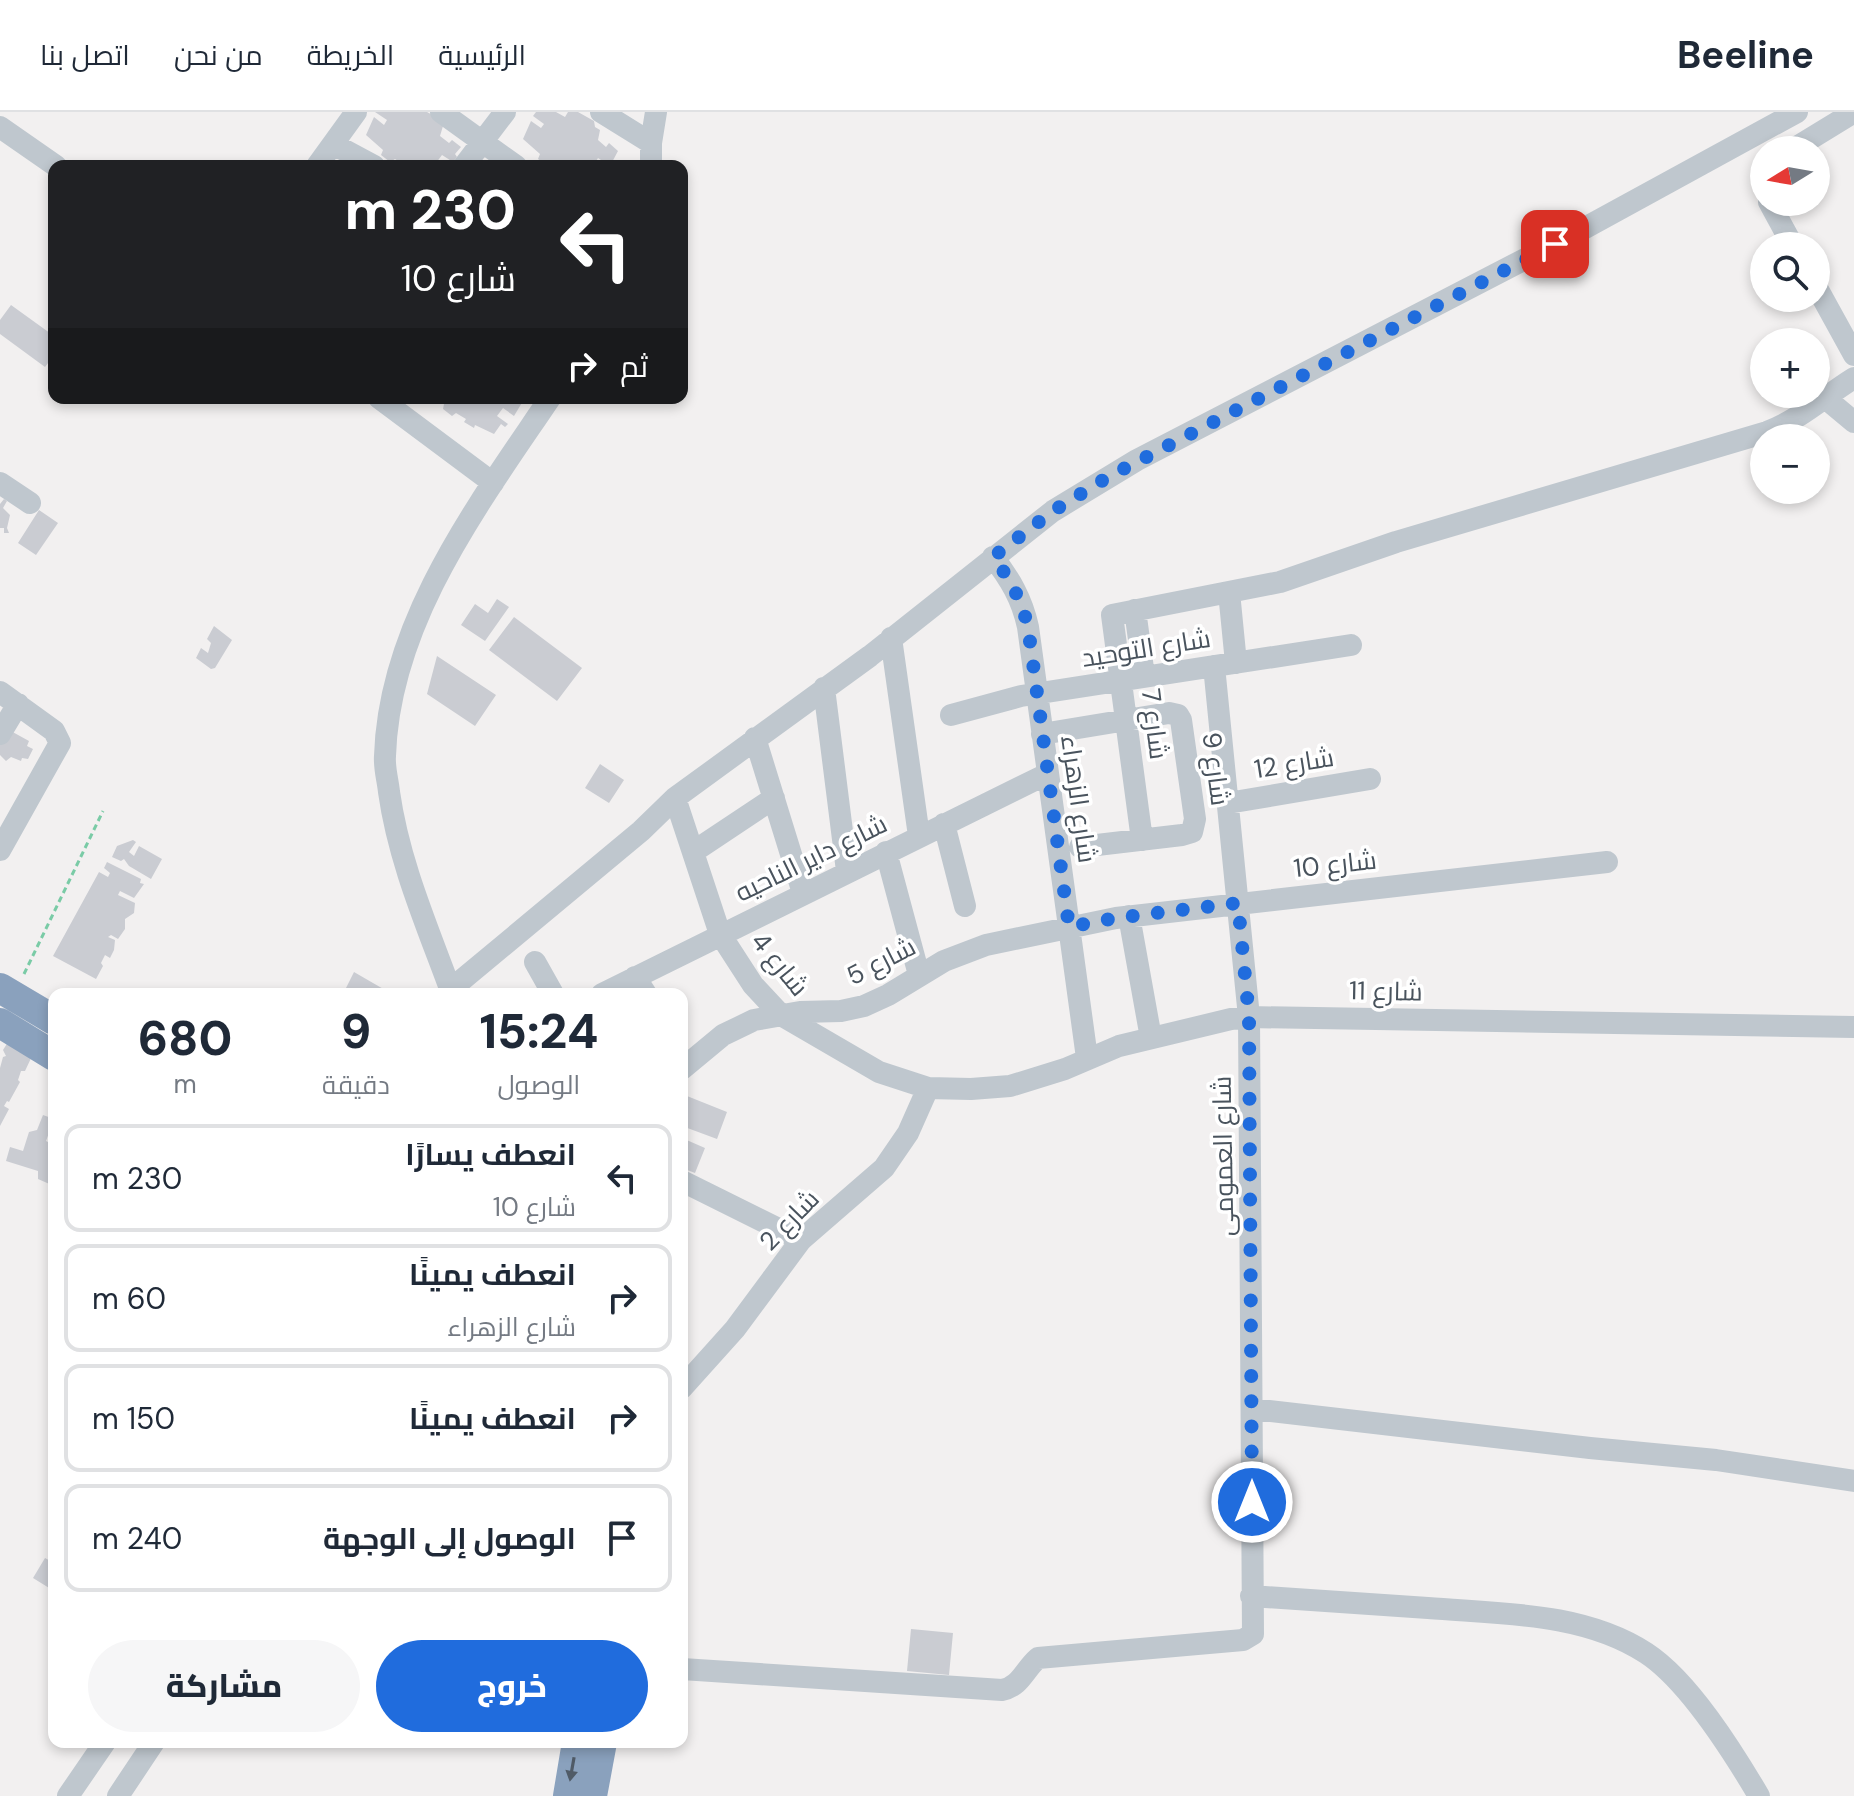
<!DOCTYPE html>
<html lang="ar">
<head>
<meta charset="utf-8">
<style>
  body { margin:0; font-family:"DM Sans",Cairo,sans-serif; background:#f6f6f7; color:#1f2937; direction:rtl; height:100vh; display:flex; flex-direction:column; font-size:30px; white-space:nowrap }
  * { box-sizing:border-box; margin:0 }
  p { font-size:26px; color:#747a83 }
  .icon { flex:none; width:44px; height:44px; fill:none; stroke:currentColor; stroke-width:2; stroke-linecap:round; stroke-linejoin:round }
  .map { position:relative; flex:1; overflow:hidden; direction:ltr }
  .panel { position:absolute; left:48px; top:876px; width:640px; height:760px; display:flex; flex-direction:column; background:#fff; border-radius:16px; box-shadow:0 4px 12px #0003; direction:rtl }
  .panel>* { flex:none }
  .top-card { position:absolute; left:48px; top:48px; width:640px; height:244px; border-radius:16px; box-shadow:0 4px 12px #0003; direction:rtl; background:#202124; color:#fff; overflow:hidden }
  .needle { width:52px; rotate:259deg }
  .buttons { position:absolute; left:1750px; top:24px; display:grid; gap:16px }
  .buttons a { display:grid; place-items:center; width:80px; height:80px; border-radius:50%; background:#fff; box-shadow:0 4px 12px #0003; font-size:40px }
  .pin { position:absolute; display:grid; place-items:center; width:68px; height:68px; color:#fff; margin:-34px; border-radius:16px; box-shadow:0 4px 12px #0006 }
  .me { position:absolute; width:88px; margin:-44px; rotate:0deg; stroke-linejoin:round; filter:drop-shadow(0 0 6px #0008) }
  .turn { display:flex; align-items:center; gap:28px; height:168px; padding:0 40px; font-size:36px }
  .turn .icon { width:104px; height:104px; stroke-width:2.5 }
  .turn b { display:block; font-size:56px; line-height:68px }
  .then { display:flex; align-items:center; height:76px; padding:0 40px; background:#0003; gap:16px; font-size:30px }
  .eta { display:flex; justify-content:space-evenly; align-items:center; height:136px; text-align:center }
  .eta b { font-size:48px; font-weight:800; line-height:56px }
  .action { display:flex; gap:16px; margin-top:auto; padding:16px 40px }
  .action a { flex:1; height:92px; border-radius:48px; background:#206cdd; color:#fff; font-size:32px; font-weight:800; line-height:92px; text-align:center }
  .action a+a { background:#f6f6f7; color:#1f2937 }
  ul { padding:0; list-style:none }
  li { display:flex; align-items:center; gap:24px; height:108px; margin:0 16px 12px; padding:0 24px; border:4px solid #e0e1e3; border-radius:16px }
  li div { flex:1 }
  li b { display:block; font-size:30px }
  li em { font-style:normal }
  header { display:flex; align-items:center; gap:48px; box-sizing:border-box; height:112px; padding:0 40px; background:#fff; border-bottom:2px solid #e0e1e3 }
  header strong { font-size:38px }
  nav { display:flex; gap:44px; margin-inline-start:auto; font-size:28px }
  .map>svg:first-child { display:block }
  .building { fill:#caccd2 }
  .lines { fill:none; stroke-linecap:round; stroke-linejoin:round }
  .path { stroke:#7acba6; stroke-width:3; stroke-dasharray:6 4; stroke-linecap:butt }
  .minor { stroke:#bfc7ce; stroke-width:22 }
  .highway { stroke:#8aa1bd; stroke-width:30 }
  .oneway { fill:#505b67 }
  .route { stroke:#206cdd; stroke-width:14; stroke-dasharray:0 25.2 }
  .labels { text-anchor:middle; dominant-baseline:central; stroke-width:7; stroke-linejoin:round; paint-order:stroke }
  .street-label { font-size:26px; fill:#49535d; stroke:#fff }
</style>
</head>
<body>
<header>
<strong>Beeline</strong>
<nav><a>الرئيسية</a><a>الخريطة</a><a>من نحن</a><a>اتصل بنا</a></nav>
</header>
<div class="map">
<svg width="1854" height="1684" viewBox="0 0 1854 1684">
  <rect width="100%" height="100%" fill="#f2f0f0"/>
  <path class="building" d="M375,0H427L436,5L443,14L440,24L449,31L452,28L461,35L455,42L457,45L453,50L442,43L436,51L440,54H406L395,47L390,50L381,43L383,38L366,23L374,5L384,13L387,8Z
    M536,0H556L565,5L568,0H578L594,9L595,15L600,18L598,28L606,35L609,31L618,39L610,54L598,46L593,54H557L552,51L547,54L538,47L540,42L523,27L531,9L541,16L544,12L533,4Z
    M11,193L54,224V243L45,255L0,222V208Z
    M438,286H519L523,289L514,304L503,296L497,304L508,312L505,315L501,312L494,322L475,313L474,316L464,310L466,307L456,301L452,304L443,297L444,292Z
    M4,387L7,389L3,396L10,403L7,416L9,421H4V416H0V392Z
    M39,398L58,411L36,443L18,431Z
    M497,487L509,495L485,529L461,513L475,492L488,501Z
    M514,505L582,556L557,589L489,538Z
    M214,514L232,528L215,556L211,557L196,546L201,536L208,541L211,531L207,527Z
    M437,544L496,583L475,614L427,582Z
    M9,618L29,629L27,634L33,637L28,647L22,646L21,649L11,645L6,649L0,643V632Z
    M600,652L624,668L609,691L585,676Z
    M133,728L136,730L129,740L134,744L139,734L162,747L151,767L129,754L124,747L121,749L112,745L117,734Z
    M107,750L141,767L140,771L144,772L134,786L120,779L118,783L135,791L134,801L125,807V817L118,827L111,823L108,825L115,828L114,838L110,846L105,843L101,851L103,854L96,867L53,844L99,760L108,765L110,761L104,756Z
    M354,860L392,882H343Z
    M8,930L33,942L25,959H21L18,968L20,970L9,990L7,989L4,994L9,997L0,1014V956L3,945L6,944L3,938Z
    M682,982L727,1000L717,1027L682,1014Z
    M43,1003L54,1007L46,1029L50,1031L54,1021V1074L38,1067V1059L6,1049L10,1035L23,1039L29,1020L37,1018Z
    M682,1026L705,1036L695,1061L682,1056Z
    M45,1446L54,1451V1479L33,1466Z
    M911,1517L953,1521L949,1563L907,1559Z"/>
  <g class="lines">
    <path class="path" d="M24,862L103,699"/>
    <path class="minor" d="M441,0L516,54
      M601,0L651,31
      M0,15L56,54
      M333,32L374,54
      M1792,38L1854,0
      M317,54L356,0
      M464,54L505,0
      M651,54V31L656,0
      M1764,72V74
      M1769,90L1793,134
      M1816,174L1854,243
      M1824,285L1854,310
      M379,286L493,371
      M0,371L30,391
      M993,445C1010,467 1022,487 1028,515L1087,946
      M1229,480L1236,551
      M1135,498L1144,564
      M891,526L919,724
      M824,576L847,759
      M0,580L54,619L60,631L0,738
      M951,603L1021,584L1351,533
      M0,622L18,592
      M1042,622L1169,601L1178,603L1181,608L1195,707L1192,720L1182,723L1080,735
      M755,626L803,781
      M675,686L720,822L753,873L781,903L879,960L928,976L971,977L1010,974L1065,957L1119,934L1231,907L1249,905L1854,915
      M1228,691L1370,667
      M944,712L965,794
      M1142,728L1112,503L1280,470L1396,430L1767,320C1804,305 1822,286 1854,266
      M693,740L774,686
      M886,740L919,863
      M1129,804L1151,926
      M535,850L553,882
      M635,865L646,882
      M451,877L641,719L675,686L870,544L1053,399L1137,348L1583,117L1797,0
      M452,882C428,816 399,751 389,680C388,669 384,656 385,644C389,510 478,393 550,286
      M602,882L1047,662
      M682,957L723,923L754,908L800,900L841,899L864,894L888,883L944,849L986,833L1116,806L1607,750
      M682,1069L801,1128
      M682,1276L735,1217L801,1128L884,1056L908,1021L928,976
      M1253,1297L1590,1336L1716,1348L1854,1369
      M1251,1484C1310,1488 1369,1492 1428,1496C1501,1502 1583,1500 1646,1541C1689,1569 1733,1640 1759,1684
      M682,1557L1002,1578C1021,1574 1024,1558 1038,1546L1243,1528L1253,1522L1249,905L1214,554
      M68,1684L105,1630
      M118,1684L154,1630"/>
    <path class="highway" d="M0,876L54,908
      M0,911L54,944
      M568,1684L577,1630
      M592,1684L602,1630"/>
  </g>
  <defs><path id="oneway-solid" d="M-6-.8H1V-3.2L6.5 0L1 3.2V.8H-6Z" transform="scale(2)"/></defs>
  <use class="oneway" href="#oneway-solid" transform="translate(572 1657) rotate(100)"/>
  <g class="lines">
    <path class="route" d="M1252,1390L1249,905L1238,791L1116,806L1069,815L1028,515C1021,487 1010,467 993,445L1053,399L1108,365L1555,132"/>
  </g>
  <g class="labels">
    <g class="street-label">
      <text transform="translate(1146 536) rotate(-9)">شارع التوحيد</text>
      <text transform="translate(1155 612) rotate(83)">شارع 7</text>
      <text transform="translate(1294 651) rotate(-9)">شارع 12</text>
      <text transform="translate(1216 657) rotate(83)">شارع 9</text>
      <text transform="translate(1079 687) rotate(82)">شارع الزهراء</text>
      <text transform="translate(811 746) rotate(-26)">شارع داير الناحيه</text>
      <text transform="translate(1335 752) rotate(-6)">شارع 10</text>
      <text transform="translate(881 849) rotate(-27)">شارع 5</text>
      <text transform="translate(780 852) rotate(51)">شارع 4</text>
      <text transform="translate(1386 879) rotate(1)">شارع 11</text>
      <text transform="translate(1223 1044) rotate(-91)">شارع العمومى</text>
      <text transform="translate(789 1108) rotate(-46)">شارع 2</text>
    </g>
  </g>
</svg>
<div class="buttons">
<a><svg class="needle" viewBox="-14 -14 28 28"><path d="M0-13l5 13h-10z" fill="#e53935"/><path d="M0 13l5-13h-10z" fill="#747a83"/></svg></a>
<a><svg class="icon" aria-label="search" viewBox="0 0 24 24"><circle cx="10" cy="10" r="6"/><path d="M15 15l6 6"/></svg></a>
<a>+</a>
<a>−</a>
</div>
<div class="pin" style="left:1555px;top:132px;background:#d93025"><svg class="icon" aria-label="arrive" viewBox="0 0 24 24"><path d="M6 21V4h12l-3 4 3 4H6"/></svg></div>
<svg class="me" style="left:1252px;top:1390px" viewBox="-20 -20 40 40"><circle r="17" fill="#206cdd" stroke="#fff" stroke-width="3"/><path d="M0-11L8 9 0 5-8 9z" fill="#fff"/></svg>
<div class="top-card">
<div class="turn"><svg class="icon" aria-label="left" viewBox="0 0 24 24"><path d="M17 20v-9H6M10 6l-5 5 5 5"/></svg><div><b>230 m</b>شارع 10</div></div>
<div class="then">ثم<svg class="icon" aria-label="right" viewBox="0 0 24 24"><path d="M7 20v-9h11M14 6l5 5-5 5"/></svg></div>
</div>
<section class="panel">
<div class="eta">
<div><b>15:24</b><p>الوصول</p></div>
<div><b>9</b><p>دقيقة</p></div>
<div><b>680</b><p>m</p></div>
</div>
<ul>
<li><svg class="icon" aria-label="left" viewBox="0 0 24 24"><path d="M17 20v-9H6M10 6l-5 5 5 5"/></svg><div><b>انعطف يسارًا</b><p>شارع 10</p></div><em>230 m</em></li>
<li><svg class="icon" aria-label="right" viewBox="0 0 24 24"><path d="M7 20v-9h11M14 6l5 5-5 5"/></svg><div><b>انعطف يمينًا</b><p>شارع الزهراء</p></div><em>60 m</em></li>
<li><svg class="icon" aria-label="right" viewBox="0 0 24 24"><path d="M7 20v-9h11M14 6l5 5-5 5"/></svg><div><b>انعطف يمينًا</b></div><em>150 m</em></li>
<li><svg class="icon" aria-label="arrive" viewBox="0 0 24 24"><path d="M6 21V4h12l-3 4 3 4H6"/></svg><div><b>الوصول إلى الوجهة</b></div><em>240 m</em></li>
</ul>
<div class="action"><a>خروج</a><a>مشاركة</a></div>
</section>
</div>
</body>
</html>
